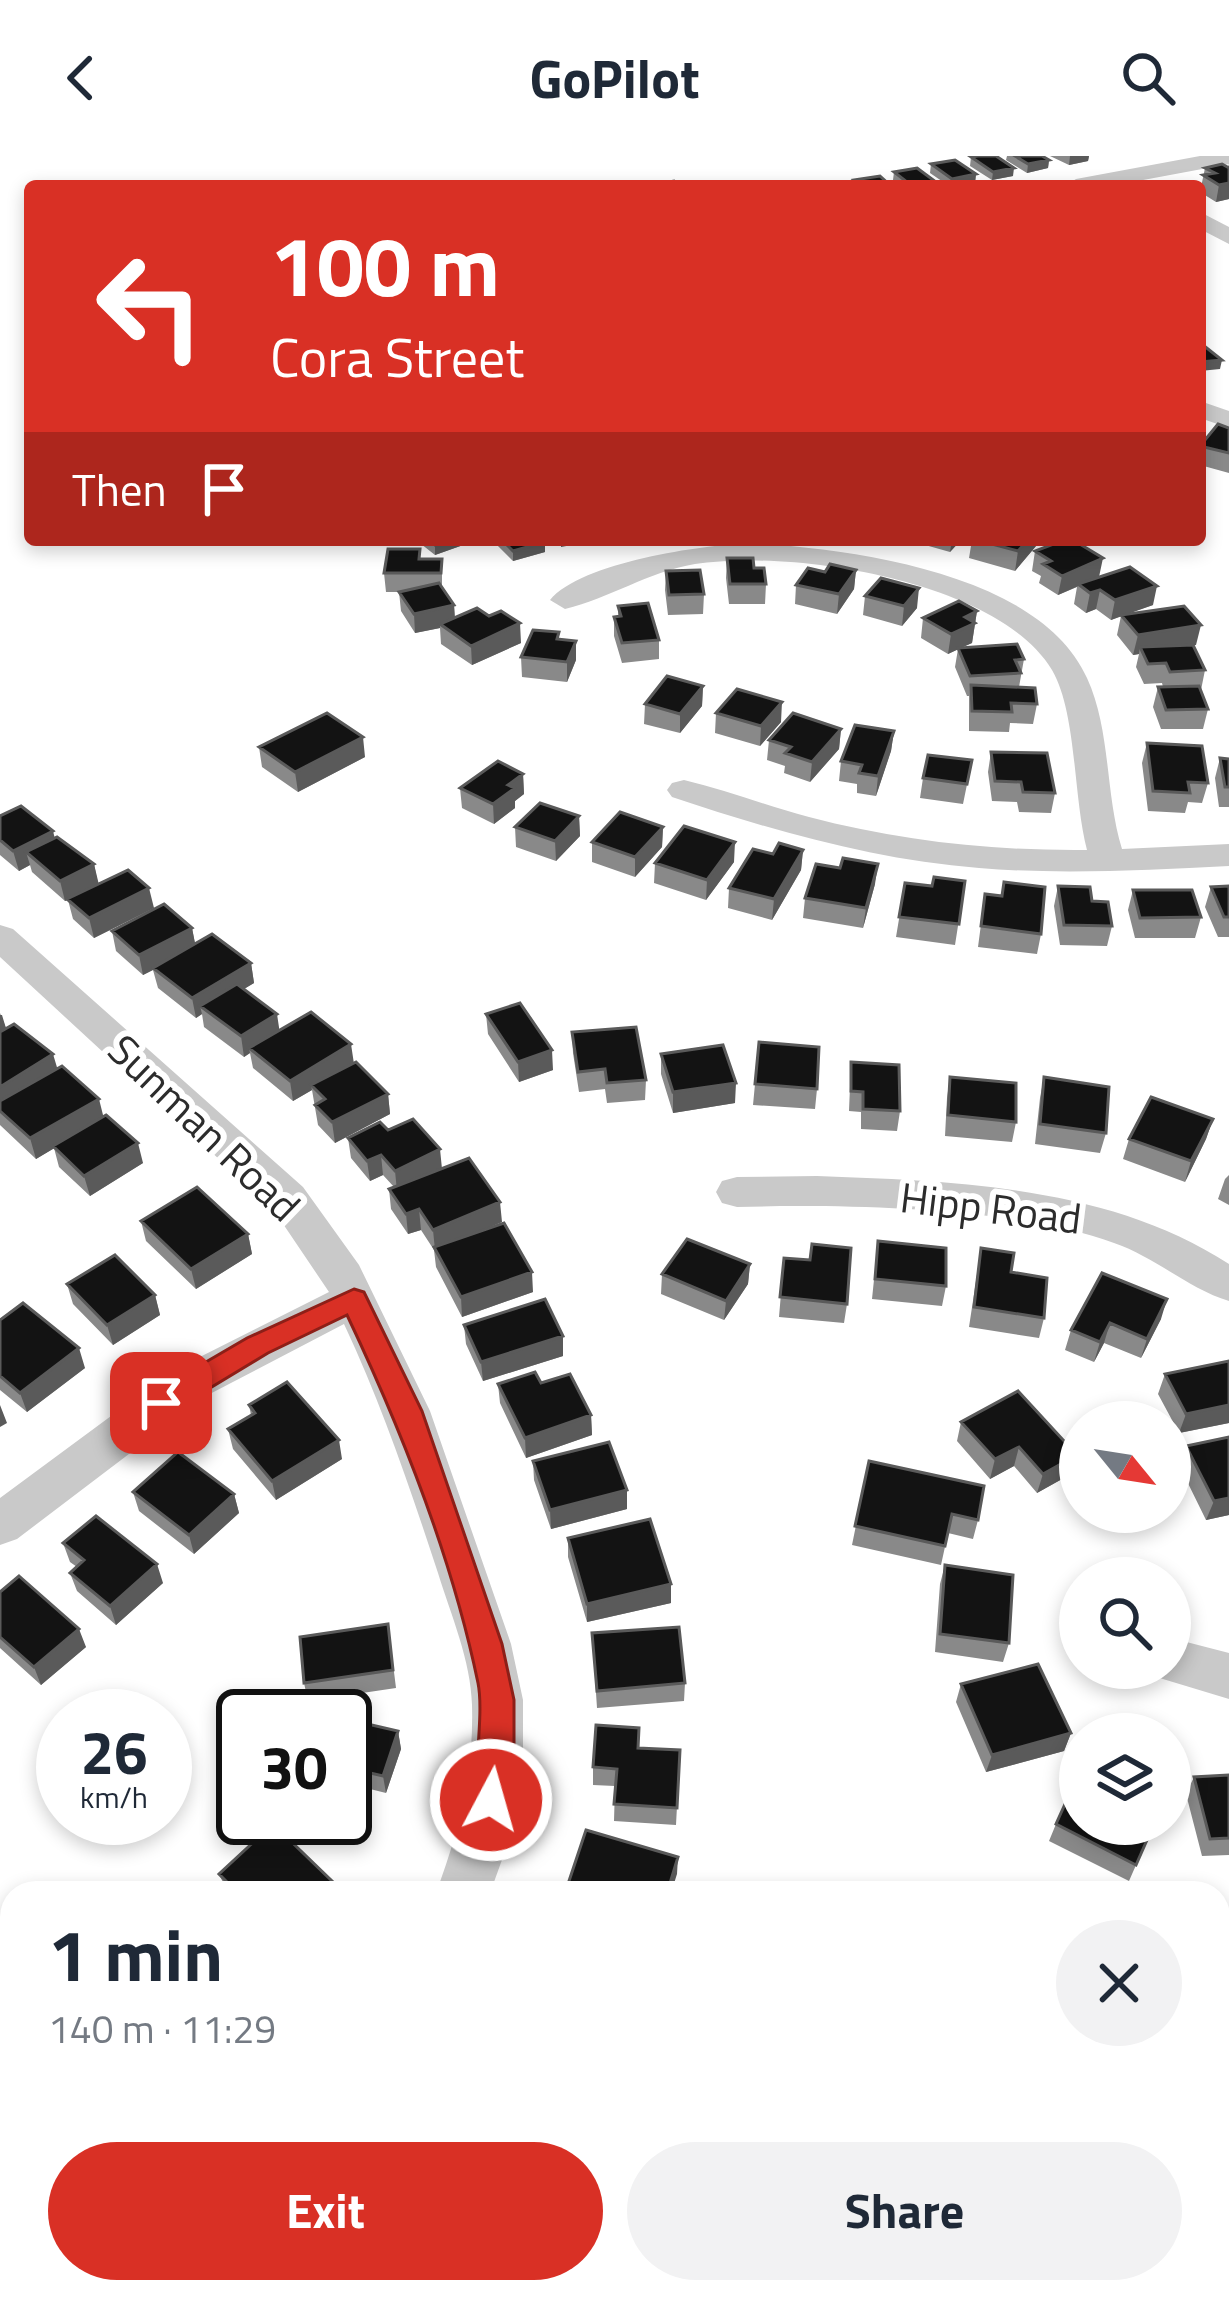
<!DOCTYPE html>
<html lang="en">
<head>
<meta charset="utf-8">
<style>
  body { margin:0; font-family:"Titillium Web",sans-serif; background:#f2f2f3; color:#1f2937; height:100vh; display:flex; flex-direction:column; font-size:45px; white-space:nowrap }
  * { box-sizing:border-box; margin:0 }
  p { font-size:39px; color:#747a83 }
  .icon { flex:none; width:66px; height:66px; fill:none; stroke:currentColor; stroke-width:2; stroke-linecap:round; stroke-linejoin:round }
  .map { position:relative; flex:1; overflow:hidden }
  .side { position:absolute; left:0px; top:1725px; width:1230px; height:423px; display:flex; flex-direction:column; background:#fff; border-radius:36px 36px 0 0; box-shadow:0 6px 18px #0003 }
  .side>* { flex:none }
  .guide { position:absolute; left:24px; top:24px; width:1182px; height:366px; border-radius:12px; box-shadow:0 6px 18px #0003; background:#d93025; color:#fff; overflow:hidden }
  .needle { width:78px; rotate:120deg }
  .buttons { position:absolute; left:1059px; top:1245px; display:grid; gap:24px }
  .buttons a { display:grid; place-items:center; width:132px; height:132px; border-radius:50%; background:#fff; box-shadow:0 6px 18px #0003; font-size:60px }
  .speed { position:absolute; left:36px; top:1533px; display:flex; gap:24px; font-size:60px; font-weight:700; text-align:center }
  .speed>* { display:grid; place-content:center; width:156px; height:156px; border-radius:50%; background:#fff; box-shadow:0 6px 18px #0003; line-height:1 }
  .speed small { font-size:30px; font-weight:400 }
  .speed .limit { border:6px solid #111; border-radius:18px; background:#fff; color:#111 }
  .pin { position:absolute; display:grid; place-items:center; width:102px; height:102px; color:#fff; margin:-51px; border-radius:24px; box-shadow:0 6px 18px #0006 }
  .me { position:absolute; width:132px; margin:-66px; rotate:6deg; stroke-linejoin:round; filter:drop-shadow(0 0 9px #0008) }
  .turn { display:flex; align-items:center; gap:42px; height:252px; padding:0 48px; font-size:54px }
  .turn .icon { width:156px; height:156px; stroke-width:2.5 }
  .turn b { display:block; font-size:84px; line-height:102px }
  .then { display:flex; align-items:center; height:114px; padding:0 48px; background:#0003; gap:24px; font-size:45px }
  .round { display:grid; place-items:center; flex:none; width:126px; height:126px; border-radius:63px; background:#f2f2f3 }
  .head { display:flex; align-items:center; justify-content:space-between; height:204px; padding:0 48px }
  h1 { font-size:72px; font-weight:700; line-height:90px }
  .action { display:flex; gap:24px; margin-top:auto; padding:24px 48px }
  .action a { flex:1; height:138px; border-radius:72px; background:#d93025; color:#fff; font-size:48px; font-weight:700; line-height:138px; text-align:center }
  .action a+a { background:#f2f2f3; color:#1f2937 }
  header { display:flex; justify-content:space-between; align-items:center; height:156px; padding:0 48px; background:#fff; font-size:54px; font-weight:700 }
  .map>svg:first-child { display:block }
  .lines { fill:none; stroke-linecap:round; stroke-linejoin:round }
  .minor { fill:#c9c9c9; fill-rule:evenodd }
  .wall { fill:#898989 }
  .shaded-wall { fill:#5a5a5a }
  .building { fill:#131313; stroke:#5a5a5a; stroke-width:3 }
  .route { fill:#d93025; stroke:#8d1f18; stroke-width:3 }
  .labels { text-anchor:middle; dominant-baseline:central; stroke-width:12; stroke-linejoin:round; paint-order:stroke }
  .street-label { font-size:42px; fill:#2c2c2c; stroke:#fff }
</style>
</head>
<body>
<header><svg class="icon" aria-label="back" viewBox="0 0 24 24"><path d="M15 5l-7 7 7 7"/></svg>GoPilot<svg class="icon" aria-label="search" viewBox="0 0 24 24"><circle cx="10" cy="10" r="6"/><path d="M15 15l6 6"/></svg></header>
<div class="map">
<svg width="1229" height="2146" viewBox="0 0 1229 2146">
  <rect width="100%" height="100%" fill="#fff"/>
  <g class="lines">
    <path class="minor" d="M1200,0H1229V8L1111,30H1065L1076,23Z
      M1200,56L1229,71V88L1200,73Z
      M1200,245L1229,255V272L1200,262Z
      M751,387C853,393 1040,417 1087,522C1111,574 1105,638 1122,693L1229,688V710C1146,714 1062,719 979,712C874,704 771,674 672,641L667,634L672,627L684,624C726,634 767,650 809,661C900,685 993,695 1087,694C1073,641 1077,557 1052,514C998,424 790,393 695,408C648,416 610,442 565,453L550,444C582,406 702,389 751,387Z
      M0,769L13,773L303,1031L359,1109L430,1255L511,1488L523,1544V1609L511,1679L490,1737H436C459,1675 474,1616 472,1549C471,1505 451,1459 438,1417C410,1332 382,1249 344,1168L204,1241L17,1383L0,1389V1342L172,1215L329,1136L273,1053L0,801Z
      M817,1020C956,1025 1109,1030 1229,1108V1145C1189,1133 1155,1101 1114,1087C1016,1051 842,1048 737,1051L722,1047L716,1036L722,1025L737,1021Z
      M1171,1482L1229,1497V1543L1153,1520L1150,1512H1170Z"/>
  </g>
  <path class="wall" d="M1007,0H1042L1049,4L1048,12L1027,17L1006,4Z
    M1050,0H1089L1088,5L1069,9Z
    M971,1L1013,20L992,24L970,10Z
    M931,8L976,18L975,27L949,30L930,17Z
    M1229,8V43L1216,46L1200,36L1205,12L1228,11Z
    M894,16L936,26V30H900L893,24Z
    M1229,272V317L1200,309V290Z
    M416,384H466V388L435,399Z
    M497,384H542L545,396L513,405L497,389Z
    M918,384H961L950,396L918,387Z
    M972,384H1037L1036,390L1015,415L969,402Z
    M1035,395L1099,421L1153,449L1126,458L1196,489H1193L1205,514L1201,534L1208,553L1203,573H1161L1153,551L1158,531H1163L1162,527L1144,528L1136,511L1139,498L1133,499L1117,479L1121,460L1111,464L1096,453L1086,457L1074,448L1077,431L1058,439L1039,427L1041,420L1032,415Z
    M727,402L754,412L766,428L765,448H729L726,422Z
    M442,403V432L454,449L455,461L521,487L472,509L441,488L440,472L415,477L401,455L399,436H386L384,417Z
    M856,414L854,433L837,458L795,448L796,429L825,416Z
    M666,415L704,438L703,458L668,459L665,434Z
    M865,440L917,452L902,470L863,459Z
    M618,450L659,484V503L622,507L614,480V461L618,460Z
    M977,455L972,487L962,491L1024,503L1019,531L1037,548L1033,568L1010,567L1009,576L969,575V540H967L955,511L958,493L948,498L921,482L923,462Z
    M559,476V483L576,504L567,526L522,521L521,501Z
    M703,530L702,550L680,577L644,568L645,548Z
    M716,557L781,566L760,590L715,577Z
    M841,573L839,593L810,626L784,617L785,610L767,604L769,584Z
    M894,575L891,595L876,640L857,637V628L839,625L841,605Z
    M1147,587L1208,627L1202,647L1188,646L1185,657L1148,655L1142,607Z
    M259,591L365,601L298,636L262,611Z
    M991,596L1055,637L1051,657L1019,656L1017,646L992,645L988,616Z
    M1220,602L1229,603V651H1219L1215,622Z
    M972,604L963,648L920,642L923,622Z
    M523,618L524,638L515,645V652L494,668L462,652L460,632Z
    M0,660L55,682L94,708L98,728L154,752L94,782L73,763L68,744L65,745L32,716L30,709L19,715L0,699Z
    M579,660L580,680L556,705L516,691L515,671Z
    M663,671L662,691L635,721L592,706V686Z
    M803,694L801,714L772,764L728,752L729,732L773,698Z
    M734,706L706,744L654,727L655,707Z
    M840,712L875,728L863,772L803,762L805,742Z
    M965,725L955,789L896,781L905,727L932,730Z
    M1058,730L1092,745L1112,770L1107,790L1060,789L1054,750Z
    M1229,730V781H1218L1205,751L1211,731Z
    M1133,734L1201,761L1195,782H1135L1128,754Z
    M985,738L1041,778L1037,798L978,791Z
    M192,772L195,788L251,807L254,827L244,833L280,874L354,907L388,938L390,958L335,987L318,969L312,934L293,945L253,912L250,897L244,901L204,871L202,858L196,862L158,832L153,814L143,819L116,795L112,775Z
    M0,857L6,872L57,913L103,961L143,1007L90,1040L59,1011L54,992L36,1003L0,969Z
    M486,858L553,914L519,926L488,878Z
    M572,876L646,924L645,944L607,947L605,933L579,936L573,897Z
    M759,886L817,933L815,953L753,949Z
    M661,898L735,947L673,957L661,918Z
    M851,906L900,955L897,975L861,973V956L849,955Z
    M950,921L1016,966L1012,986L945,980L947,942Z
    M1044,921L1106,977L1100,997L1035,988L1040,942Z
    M1213,963L1206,983L1185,1026L1123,1003L1129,983Z
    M388,974L442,1012L502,1066L479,1075L533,1136L462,1161L436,1111L434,1094L421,1074L408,1078L391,1053L389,1033L394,1031L383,1019L370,1025L351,1002L348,982Z
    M1229,1019V1049L1218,1043L1225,1023Z
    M141,1065L248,1078L252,1098L196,1133L146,1085Z
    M878,1085L946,1130L942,1150L872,1143Z
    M981,1092L1011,1116L1044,1162L1039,1182L969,1171Z
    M784,1102L810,1104L847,1148L844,1167L779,1161Z
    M750,1108L748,1128L724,1164L661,1138L662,1118Z
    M1102,1117L1161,1163L1141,1202L1104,1187L1094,1206L1065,1194L1071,1174Z
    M67,1128L155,1139L160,1159L113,1189L73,1148Z
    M0,1164L85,1212L27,1256L0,1234Z
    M464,1169L563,1180V1200L483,1225L466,1188Z
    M1229,1205V1267L1179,1277L1158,1238L1165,1218Z
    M541,1227L591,1259L592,1279L526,1302L500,1247L498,1228Z
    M1018,1235L1071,1318L1037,1337L1014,1310L990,1323L957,1285L961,1266Z
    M249,1249L342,1303L276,1344L233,1293L228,1273L251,1259Z
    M1229,1281V1359L1206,1364L1179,1309L1186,1290Z
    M533,1305L627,1353L551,1373L534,1324Z
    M869,1305L978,1364L973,1383L948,1377L941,1409L852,1389Z
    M133,1336L234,1338L239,1357L194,1398L139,1355Z
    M568,1382L671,1428V1447L587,1466L568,1401Z
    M63,1387L163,1427L116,1469L77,1435L70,1417L77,1411L70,1406Z
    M945,1409L1009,1487L1003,1506L935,1496L940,1428Z
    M0,1436L86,1491L41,1529L0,1492Z
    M388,1468L396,1532L308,1545L304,1527Z
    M592,1477L685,1527L684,1545L597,1552Z
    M961,1528L1071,1577L1064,1595L986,1616L956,1546Z
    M398,1575L401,1593L386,1637L366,1632L355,1664L345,1662V1577Z
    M638,1592L680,1594L676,1669L614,1665L615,1630L593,1629V1611Z
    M1229,1619V1699L1202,1700L1186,1638L1194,1621Z
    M1056,1668H1154L1129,1725L1049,1685Z
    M219,1718L337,1737H228Z"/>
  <path class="shaded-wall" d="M1070,0H1089L1088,5L1069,9Z
    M1049,4L1048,12L1027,17L1028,8Z
    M1014,12L1013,20L992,24L993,16Z
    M976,18L975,27L951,30L952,23Z
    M1229,27V43L1216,46L1219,29Z
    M1222,204L1220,213L1200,215V206Z
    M450,384H466V388L435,399V389Z
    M561,384H593V385L561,391Z
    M952,384H961L950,396Z
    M1028,384H1037L1036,390L1015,415L1018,395Z
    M545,386V396L513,405V395Z
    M1103,402L1099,421L1058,439L1062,420Z
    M856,414L854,433L837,458L839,438Z
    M1157,430L1153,449L1111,464L1115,444Z
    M919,432L917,452L902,470L904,450Z
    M1100,434L1096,453L1086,457L1090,437Z
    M454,449L455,468H440V472L415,477L414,458Z
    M977,455L972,487L948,498L951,478L965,461Z
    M520,467L521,487L472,509L471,490Z
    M1201,469L1196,489L1143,497L1140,491L1139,498L1133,499L1138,479Z
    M576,485V504L567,526V506Z
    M703,530L702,550L680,577V558Z
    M782,546L781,566L760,590L761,570Z
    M841,573L839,593L810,626L812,606Z
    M894,575L891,595L876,640L878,620Z
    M363,581L365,601L298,636L295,616Z
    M523,618L524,638L515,645V652L494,668L493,648L508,629Z
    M579,660L580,680L556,705L555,685Z
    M663,671L662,691L635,721V701Z
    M53,675L58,695L26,696L30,709L19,715L13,695Z
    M735,686L734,706L706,744L707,724Z
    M803,694L801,714L772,764L774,743Z
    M94,708L99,729L65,745L60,725Z
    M878,708L875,728L863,772L866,752Z
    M149,732L154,752L94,782L89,762Z
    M192,772L196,792L143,819L139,799Z
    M251,807L254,827L207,855L200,850L202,858L196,862L192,842Z
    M277,858L280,878L249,892L250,897L244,901L241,880Z
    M0,859H2L8,879L0,883Z
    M351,888L354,908L311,929L312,934L293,945L290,925Z
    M552,894L553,914L519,926L518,906Z
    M53,898L59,918L0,955V931Z
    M736,927L735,947L673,957V936Z
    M388,938L390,958L335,987L332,966Z
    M99,943L104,963L36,1003L30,982Z
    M1213,963L1206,983L1185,1026L1191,1005Z
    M138,987L143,1007L90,1040L84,1020Z
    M440,993L442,1013L397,1035L395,1015Z
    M381,999L383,1019L370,1025L367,1005Z
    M500,1046L502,1066L435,1094L433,1074Z
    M419,1053L421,1074L408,1078L406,1058Z
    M248,1078L252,1098L196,1133L191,1113Z
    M750,1108L748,1128L724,1164L726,1145Z
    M532,1116L533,1136L462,1161L461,1141Z
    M155,1139L160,1159L113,1189L107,1169Z
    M1167,1143L1161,1163L1141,1202L1147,1183Z
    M1110,1167L1104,1187L1094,1206L1100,1186Z
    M563,1180V1200L483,1225L481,1206Z
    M79,1192L85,1212L27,1256L20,1237Z
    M0,1249L7,1267L0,1271Z
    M1229,1249V1267L1179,1277L1186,1258Z
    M591,1259L592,1279L526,1302L525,1282Z
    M339,1284L342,1303L276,1344L272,1325Z
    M1019,1291L1014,1310L990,1323L995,1303Z
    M1077,1299L1071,1318L1037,1337L1043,1318Z
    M627,1334V1353L551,1373L550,1354Z
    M234,1338L239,1357L194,1398L189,1379Z
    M1229,1342V1359L1206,1364L1214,1345Z
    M157,1408L163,1427L116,1469L110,1450Z
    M671,1428V1447L587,1466V1448Z
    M79,1473L86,1491L41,1529L34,1511Z
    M398,1575L401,1593L386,1637L383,1620Z
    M1071,1577L1064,1595L986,1616L992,1599Z
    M362,1615L366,1632L355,1664L351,1647Z
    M678,1701L677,1718L671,1737H667Z
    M334,1727L337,1737H323Z"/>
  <path class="building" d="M978,0H996L1014,12L993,16L971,1Z
    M1015,0H1042L1049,4L1028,8Z
    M955,4L976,18L952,23L931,8Z
    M1222,8L1229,12V27L1219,29L1203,19L1215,17L1205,12Z
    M917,12L936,26L912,30L894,16Z
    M880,20L891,30H861L854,24Z
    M674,25L681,30L653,29Z
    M1200,189H1203L1222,204L1200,206Z
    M1218,268L1229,272V297L1200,290Z
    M428,384H450L435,389Z
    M502,384H542L545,386L513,395Z
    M977,384H1028L1018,395Z
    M1064,384H1073L1103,402L1062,420L1043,408L1051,405L1035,395Z
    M388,393H420L419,403H442L441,417H384Z
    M727,402H753L754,412H764L766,428H730Z
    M830,408L856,414L839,438L796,429L808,412L825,416Z
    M1130,411L1157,430L1115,444L1100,434L1090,437L1078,428Z
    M700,414L704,438L669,439L666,415Z
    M881,422L919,432L904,450L865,440Z
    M439,427L454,449L414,458L399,436Z
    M959,445L977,455L965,461L975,467L951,478L923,462Z
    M648,447L659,484L622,487L614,461L621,460L618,450Z
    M1184,450L1201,469L1138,479L1121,459Z
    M477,452L489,460L501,455L520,467L471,490L440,468Z
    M533,474L559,476L557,483L576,485L567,506L521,501Z
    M1017,488L1024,503L1015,504L1021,517L970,520L958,492Z
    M1193,489L1205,514L1170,516L1166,507L1148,508L1140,491Z
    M667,520L703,530L680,558L645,548Z
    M971,529L1035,532L1037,548L1011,547L1012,556L972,555Z
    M1199,530L1208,553L1166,554L1158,531Z
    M737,533L782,546L761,570L716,557Z
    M327,557L363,581L295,616L259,591Z
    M793,557L841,573L812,606L785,597L791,591L769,584Z
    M855,569L894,575L878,620L859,617L862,609L841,605Z
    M1147,587L1202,590L1208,627L1188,626L1190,637L1153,635Z
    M991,596L1047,597L1055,637L1023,636L1021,626L995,625Z
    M928,599L972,604L967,628L923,622Z
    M1220,602L1229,603V631H1225Z
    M498,605L523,618L508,629L515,632L493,648L460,632Z
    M540,647L579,660L555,685L515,671Z
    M21,650L53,675L13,695L0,684V660Z
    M620,656L663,671L635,701L592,686Z
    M684,670L735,686L707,724L655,707Z
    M57,681L94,708L60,725L26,696Z
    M779,687L803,694L774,743L729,732L753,693L773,698Z
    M843,702L878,708L866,752L805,742L816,708L840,712Z
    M128,714L149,732L89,762L67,743Z
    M934,721L965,725L959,768L899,761L905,727L932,730Z
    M1004,726L1045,731L1041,778L981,770L985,738L1002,740Z
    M1058,730L1090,731L1092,745L1108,746L1112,770L1064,769Z
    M1229,730V761H1224L1211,731Z
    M1133,734H1192L1201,761L1140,762Z
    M164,748L192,772L139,799L112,775Z
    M212,778L251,807L192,842L153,812Z
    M237,828L277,858L241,880L200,850Z
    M520,847L552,894L518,906L486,858Z
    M311,856L351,888L290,925L249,892Z
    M14,868L53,898L0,931V876Z
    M636,871L646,924L607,927L605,913L578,916L572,876Z
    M759,886L819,891L817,933L755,928Z
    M723,889L736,927L673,936L661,898Z
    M356,906L388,938L332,966L315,949L325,943L311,929Z
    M851,906L899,909L900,955L863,953V936L851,935Z
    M62,910L99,943L30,982L0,955V945Z
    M950,921L1016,927V966L948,959Z
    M1044,921L1109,931L1106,977L1040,968Z
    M1151,941L1213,963L1191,1005L1129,983Z
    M106,959L138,987L84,1020L53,990Z
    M413,963L440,993L395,1015L381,999L367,1005L348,982L380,966L388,974Z
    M469,1002L500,1046L433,1074L419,1053L406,1058L389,1033Z
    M197,1031L248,1078L191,1113L141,1065Z
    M504,1067L532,1116L461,1141L434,1091Z
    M687,1083L750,1108L726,1145L662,1118Z
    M878,1085L946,1092V1130L875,1123Z
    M812,1088L851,1092L847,1148L780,1141L784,1102L810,1104Z
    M981,1092L1014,1097L1011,1116L1047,1122L1044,1162L974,1151Z
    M115,1099L155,1139L107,1169L67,1128Z
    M1102,1117L1167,1143L1147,1183L1110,1167L1100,1186L1071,1174Z
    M545,1143L563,1180L481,1206L464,1169Z
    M23,1147L79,1192L20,1237L0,1220V1164Z
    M1229,1205V1249L1186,1258L1165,1218Z
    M535,1216L541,1227L570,1218L591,1259L525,1282L498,1228Z
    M287,1226L339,1284L272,1325L228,1273L255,1257L249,1249Z
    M1018,1235L1077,1299L1043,1318L1019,1291L995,1303L961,1266Z
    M1229,1281V1342L1214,1345L1186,1290Z
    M609,1286L627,1334L550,1354L533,1305Z
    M178,1296L234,1338L189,1379L133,1336Z
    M869,1305L984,1330L978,1364L952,1358L945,1390L855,1370Z
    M96,1360L157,1408L110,1450L70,1417L84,1404L63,1387Z
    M650,1363L671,1428L587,1448L568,1382Z
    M945,1409L1013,1419L1009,1487L940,1478Z
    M19,1420L79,1473L34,1511L0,1481V1436Z
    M388,1468L393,1514L304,1527L300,1481Z
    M679,1471L685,1527L597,1535L592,1477Z
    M1038,1508L1071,1577L992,1599L961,1528Z
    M350,1564L398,1575L383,1620L362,1615L351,1647L345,1645V1577Z
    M596,1569L639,1572L638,1592L680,1594L677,1652L614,1648L617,1613L593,1611Z
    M1080,1615V1668H1154L1136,1709L1056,1668Z
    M1229,1619V1682L1210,1683L1194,1621Z
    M273,1668L334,1727L323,1737H238L219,1718Z
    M586,1674L678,1701L667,1737H565Z"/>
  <path class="route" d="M354,1133L364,1136L422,1255L502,1488L514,1544V1609L503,1655L491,1660L479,1655C470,1636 485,1561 478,1527C452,1401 402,1275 347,1159L268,1197L172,1255H151L147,1247L151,1238L247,1182Z"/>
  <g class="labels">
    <g class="street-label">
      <text transform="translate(205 971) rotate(44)">Sunman Road</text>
      <text transform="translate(991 1051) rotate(7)">Hipp Road</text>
    </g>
  </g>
</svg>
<div class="buttons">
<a><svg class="needle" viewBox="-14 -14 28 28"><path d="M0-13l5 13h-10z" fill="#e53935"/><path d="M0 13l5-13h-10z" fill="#747a83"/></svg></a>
<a><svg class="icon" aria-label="search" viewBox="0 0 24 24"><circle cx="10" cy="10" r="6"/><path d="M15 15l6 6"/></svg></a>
<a><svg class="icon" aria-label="layers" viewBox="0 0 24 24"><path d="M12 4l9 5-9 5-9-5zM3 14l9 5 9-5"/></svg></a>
</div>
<div class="speed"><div>26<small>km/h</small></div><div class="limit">30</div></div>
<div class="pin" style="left:161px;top:1247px;background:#d93025"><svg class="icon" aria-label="arrive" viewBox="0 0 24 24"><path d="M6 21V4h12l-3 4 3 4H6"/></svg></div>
<svg class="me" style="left:491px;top:1644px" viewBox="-20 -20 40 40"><circle r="17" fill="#d93025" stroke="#fff" stroke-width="3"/><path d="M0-11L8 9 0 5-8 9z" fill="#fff"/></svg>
<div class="guide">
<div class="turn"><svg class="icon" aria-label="left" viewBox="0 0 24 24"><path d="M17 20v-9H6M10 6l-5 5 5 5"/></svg><div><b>100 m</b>Cora Street</div></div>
<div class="then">Then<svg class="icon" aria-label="arrive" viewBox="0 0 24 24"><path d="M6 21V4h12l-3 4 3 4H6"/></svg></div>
</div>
<section class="side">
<div class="head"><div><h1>1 min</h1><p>140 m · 11:29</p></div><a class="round"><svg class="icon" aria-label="close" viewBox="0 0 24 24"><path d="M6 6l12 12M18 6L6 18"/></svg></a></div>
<div class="action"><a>Exit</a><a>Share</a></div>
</section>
</div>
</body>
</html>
